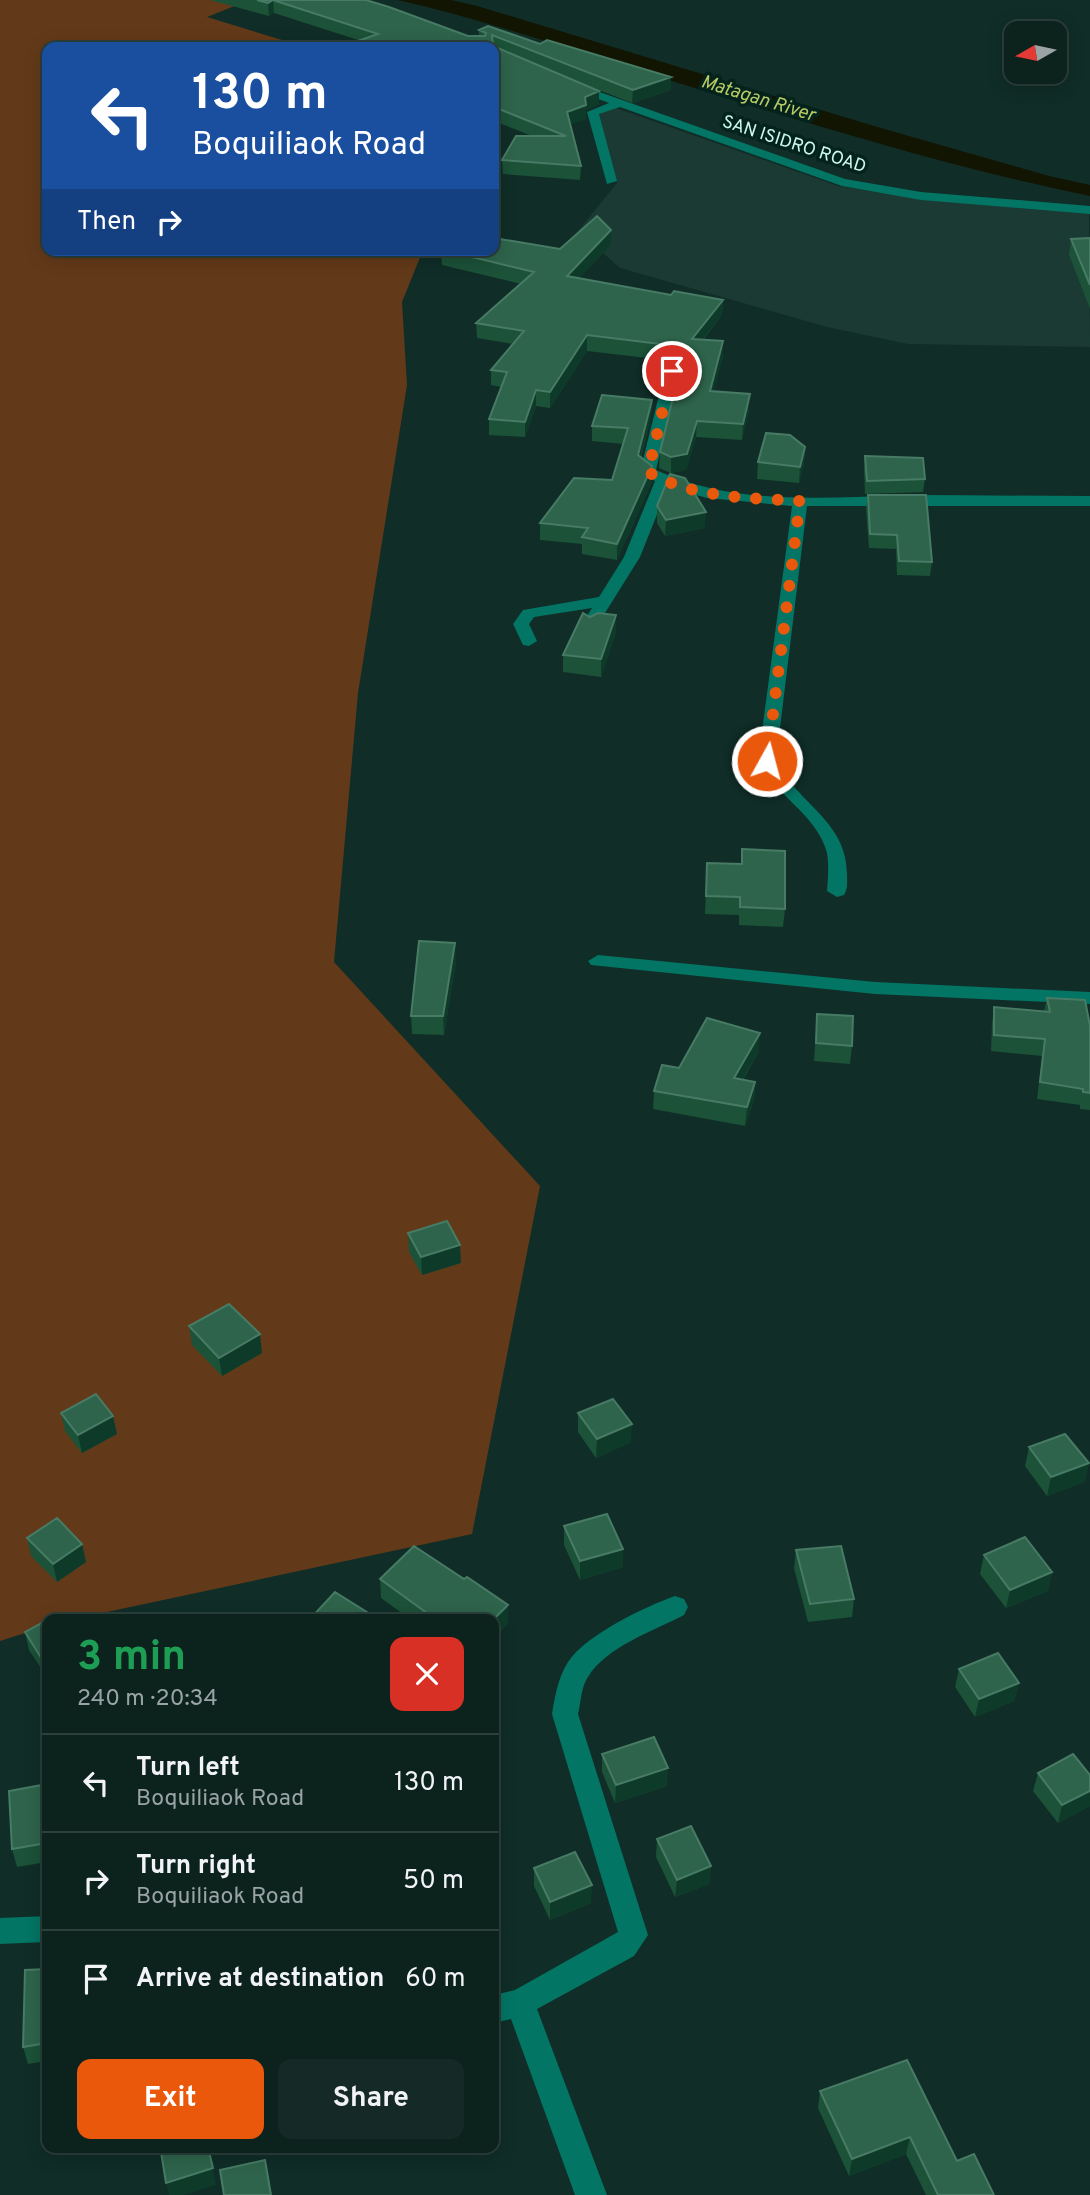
<!DOCTYPE html>
<html lang="en">
<head>
<meta charset="utf-8">
<style>
  body { margin:0; font-family:Overpass,sans-serif; background:#152a26; color:#f1f3f6; height:100vh; display:flex; flex-direction:column; font-size:26px; white-space:nowrap }
  * { box-sizing:border-box; margin:0 }
  p { font-size:23px; color:#9aa4a4 }
  .icon { flex:none; width:38px; height:38px; fill:none; stroke:currentColor; stroke-width:2; stroke-linecap:round; stroke-linejoin:round }
  .map { position:relative; flex:1; overflow:hidden }
  .side { position:absolute; left:42px; top:1614px; width:457px; height:539px; display:flex; flex-direction:column; background:#0c221d; border-radius:14px; box-shadow:0 4px 18px #0003,0 0 0 2px #2c3f3b }
  .side>* { flex:none }
  .banner { position:absolute; left:42px; top:42px; width:457px; height:214px; border-radius:14px; box-shadow:0 4px 18px #0003,0 0 0 2px #2c3f3b; background:#1a4fa0; color:#fff; overflow:hidden }
  .needle { width:46px; rotate:261deg }
  .tools { position:absolute; left:1004px; top:21px; display:grid; gap:14px }
  .tools a { display:grid; place-items:center; width:63px; height:63px; border-radius:14px; background:#0c221d; box-shadow:0 4px 18px #0003,0 0 0 2px #2c3f3b; font-size:35px }
  .pin { position:absolute; display:grid; place-items:center; width:60px; height:60px; color:#fff; margin:-30px; border:4px solid #fff; border-radius:50%; box-shadow:0 2px 7px #0007 }
  .me { position:absolute; width:77px; margin:-38px; rotate:7deg; stroke-linejoin:round; filter:drop-shadow(0 0 5px #0008) }
  .turn { display:flex; align-items:center; gap:24px; height:147px; padding:0 35px; font-size:32px }
  .turn .icon { width:91px; height:91px; stroke-width:2.5 }
  .turn b { display:block; font-size:49px; line-height:60px }
  .then { display:flex; align-items:center; height:66px; padding:0 35px; background:#0003; gap:14px; font-size:26px }
  .round { display:grid; place-items:center; flex:none; width:74px; height:74px; border-radius:14px; background:#152a26 }
  .headline { display:flex; align-items:center; justify-content:space-between; height:119px; padding:0 35px }
  h1 { font-size:42px; font-weight:700; line-height:52px; color:#1e9e55 }
  .primary-button { display:flex; gap:14px; margin-top:auto; padding:14px 35px }
  .primary-button a { flex:1; height:80px; border-radius:14px; background:#ea580c; color:#fff; font-size:28px; font-weight:700; line-height:80px; text-align:center }
  .primary-button a+a { background:#152a26; color:#f1f3f6 }
  ul { padding:0; list-style:none }
  li { display:flex; align-items:center; gap:21px; height:98px; padding:0 35px; border-top:2px solid #2c3f3b }
  li div { flex:1 }
  li b { display:block; font-size:26px }
  li em { font-style:normal }
  .map>svg:first-child { display:block }
  .built { fill:#1a3a33 }
  .green { fill:#633a19 }
  .water { fill:#121501 }
  .lines { fill:none; stroke-linecap:round; stroke-linejoin:round }
  .minor { fill:#037564; fill-rule:evenodd }
  .wall { fill:#1b5238 }
  .shaded-wall { fill:#0e3b29 }
  .building { fill:#2e644b; stroke:#477b65; stroke-width:2 }
  .route { stroke:#ea580c; stroke-width:12; stroke-dasharray:0 21.6 }
  .labels { text-anchor:middle; dominant-baseline:central; stroke-width:7; stroke-linejoin:round; paint-order:stroke }
  .far-street-label { font-size:18px; fill:#cef9ee; stroke:#05231d }
  .far-water-label { font-size:19px; font-style:italic; fill:#bacb64; stroke:#05231d }
</style>
</head>
<body>
<div class="map">
<svg width="1090" height="2195" viewBox="0 0 1090 2195">
  <rect width="100%" height="100%" fill="#102d27"/>
  <path class="built" d="M613,107L838,186L897,195L1089,213L1090,347L908,344L827,327L620,268L578,231L617,183L597,113Z"/>
  <path class="green" d="M0,0H242L247,1L207,17L305,47H47V250H423L402,302L407,385L358,693L334,962L540,1186L472,1534L74,1619H47V1626L0,1641Z"/>
  <path class="water" d="M398,0H451L477,6L874,126L1049,176L1090,185V196C928,163 770,111 611,62C541,40 470,16 398,0Z"/>
  <g class="lines">
    <path class="minor" d="M569,84H577L845,179L921,192L1090,206V214L921,200L842,186L620,107L599,114L617,181L607,184L587,112L609,103L569,88Z
      M672,367L679,371L656,470C737,507 827,497 914,495C972,495 1031,496 1090,496V506H807L776,761C797,803 847,821 847,874C847,882 848,889 844,895L837,897L827,891C828,879 829,865 827,853C818,816 775,795 758,761L792,506L707,498L668,487L640,557L595,629L589,631L581,626L592,608L534,617L529,624L537,641L529,646L523,645L513,624L523,610L599,597L624,557L655,481L640,472L665,371Z
      M598,955L875,982L1090,992V1004L875,994L591,965L588,961Z
      M675,1596L684,1599L688,1607L684,1615C654,1631 607,1646 588,1677C581,1687 581,1702 578,1714L648,1935L634,1956L537,2009L607,2195H575L511,2019L494,2023V1995L515,1990L618,1932L552,1714C555,1696 558,1678 568,1662C586,1635 644,1607 675,1596Z
      M47,1916V1942L0,1944V1918Z"/>
  </g>
  <path class="wall" d="M210,0H366L468,36H479V30L671,90L632,103L576,81L599,91V104L586,110V119L570,124L581,166L580,180L503,174L502,160L532,136L494,121V47H343V46L358,40L274,13L269,16Z
    M611,230V245L579,278L671,295L723,300L722,315L703,340L723,341V357L713,391L749,410L742,440L696,437L686,470L671,473L659,468L660,452L682,362L587,351L550,408L536,406L525,437L489,435V419L501,387L491,385V370L513,344L477,338L476,323L521,284L442,265L441,250L560,249Z
    M1090,238V309L1069,255L1071,239Z
    M652,400L651,416L641,458L652,466V482L617,560L582,554V544L540,540V523L612,480L624,444L592,441V426Z
    M805,447L804,463L799,483L757,479L758,462Z
    M865,456L925,479L923,492L865,494L864,469Z
    M868,495L932,562L930,576L897,575L896,549L869,548L866,509Z
    M657,506L705,528L665,536L657,523Z
    M616,615V632L601,677L563,672V655L590,617Z
    M742,849L785,909L783,927L739,925V915L705,914L707,863L741,864Z
    M456,961L444,1035L412,1034L411,1016Z
    M1047,998L1090,1026V1110L1080,1109V1105L1037,1099L1042,1056L991,1051L992,1023L994,1007L1044,1011Z
    M817,1014L852,1046L850,1064L814,1061Z
    M759,1051L743,1080L755,1082L754,1100L745,1126L653,1109L654,1091L679,1068Z
    M408,1233L461,1263L422,1275L409,1252Z
    M189,1326L262,1353L222,1376L192,1345Z
    M61,1413L113,1416L117,1434L82,1453L65,1431Z
    M578,1413L631,1442L596,1458L578,1432Z
    M1029,1447L1089,1463L1084,1482L1047,1496L1025,1466Z
    M564,1526L623,1567L580,1580L564,1545Z
    M27,1538L82,1544L86,1562L57,1582L31,1556Z
    M796,1550L854,1599L852,1617L808,1622L794,1568Z
    M984,1555L1052,1572L1048,1591L1006,1608L980,1574Z
    M380,1579L508,1624L494,1619H410L381,1598Z
    M47,1620V1673L45,1674L29,1650L25,1632Z
    M959,1669L1019,1683L1014,1701L975,1717L955,1687Z
    M602,1754L667,1786L615,1803L602,1772Z
    M1038,1773L1090,1775V1806L1058,1823L1033,1791Z
    M47,1784V1862L17,1867L12,1849Z
    M657,1839L711,1866L709,1884L675,1897L656,1857Z
    M534,1868L591,1903L550,1920L534,1886Z
    M47,1969V2061L28,2064L23,2047Z
    M820,2091L957,2161L994,2195H926L906,2154L849,2176L818,2108Z"/>
  <path class="shaded-wall" d="M273,0L274,13L269,16L268,3Z
    M671,77V90L632,103L633,90Z
    M599,91V104L586,110V119L567,125V112L585,97Z
    M611,230V245L567,291V276Z
    M723,300L722,315L691,354L692,339Z
    M587,335V351L550,408V392Z
    M723,341V357L709,407L710,391Z
    M536,390V406L525,437V422Z
    M750,394L749,410L742,440L743,424Z
    M652,400L651,416L637,471L638,455Z
    M697,421L696,437L686,470L671,473V457Z
    M805,447L804,463L799,483L800,467Z
    M652,466V482L617,560V544Z
    M706,512L705,528L665,536L666,520Z
    M616,615V632L601,677V659Z
    M455,943L456,961L444,1035L443,1016Z
    M760,1033L759,1051L733,1096L734,1078Z
    M755,1082L754,1100L745,1126L747,1107Z
    M460,1245L461,1263L422,1275L421,1257Z
    M260,1334L262,1353L222,1376L219,1358Z
    M113,1416L117,1434L82,1453L78,1435Z
    M632,1424L631,1442L596,1458L597,1439Z
    M1089,1463L1084,1482L1047,1496L1051,1477Z
    M82,1544L86,1562L57,1582L53,1564Z
    M623,1549V1567L580,1580V1561Z
    M1052,1572L1048,1591L1006,1608L1010,1590Z
    M508,1605V1624L494,1638V1619Z
    M47,1652V1673L45,1674L40,1656Z
    M1019,1683L1014,1701L975,1717L979,1699Z
    M668,1768L667,1786L615,1803L616,1785Z
    M1090,1791V1806L1058,1823L1062,1805Z
    M711,1866L709,1884L675,1897L677,1880Z
    M592,1885L591,1903L550,1920V1902Z
    M910,2137L906,2154L849,2176L852,2159Z
    M208,2147L216,2185L183,2195H169L166,2183Z"/>
  <path class="building" d="M257,0H366L389,7L468,36H485L486,33L479,30L488,26L540,44L547,40L671,77L633,90L492,35L493,46L599,91L585,97L586,105L567,112L581,166L502,160L516,136H566L494,107V47H347L343,46L378,34L273,0L268,3Z
    M597,216L611,230L567,276L671,295L674,291L723,300L692,339L723,341L710,391L750,394L743,424L697,421L687,454L671,457L660,452L685,347L587,335L550,392L536,390L525,422L489,419L507,372L491,370L524,331L476,323L534,272L443,250H494V238L560,249Z
    M1090,238V285L1071,239Z
    M602,395L652,400L638,455L652,466L617,544L582,537L588,528L540,523L574,478L612,480L628,428L592,426Z
    M766,433L790,435L805,447L800,467L758,462Z
    M865,456L923,458L925,479L867,481Z
    M670,474L685,478L706,512L666,520L657,506Z
    M868,495H926L932,562L899,561L897,535L870,534Z
    M583,613L590,617L598,613L616,615L601,659L563,655Z
    M742,849L785,851V909L740,907V897L706,896L707,863L742,864Z
    M419,941L455,943L443,1016H411Z
    M1047,998L1085,1000L1090,1026V1093L1083,1092V1089L1040,1082L1045,1039L994,1035V1007L1050,1012Z
    M817,1014L853,1016L852,1046L816,1043Z
    M707,1018L760,1033L734,1078L755,1082L747,1107L654,1091L662,1065L679,1068Z
    M447,1221L460,1245L421,1257L408,1233Z
    M229,1304L260,1334L219,1358L189,1326Z
    M96,1394L113,1416L78,1435L61,1413Z
    M613,1399L632,1424L597,1439L578,1413Z
    M1065,1434L1089,1463L1051,1477L1029,1447Z
    M607,1514L623,1549L580,1561L564,1526Z
    M57,1518L82,1544L53,1564L27,1538Z
    M1025,1537L1052,1572L1010,1590L984,1555Z
    M414,1546L464,1579L467,1577L508,1605L494,1619H435L380,1579Z
    M841,1546L854,1599L810,1604L796,1550Z
    M335,1592L373,1616L370,1619H310Z
    M59,1614L62,1619H50Z
    M47,1620V1652L40,1656L25,1632Z
    M998,1653L1019,1683L979,1699L959,1669Z
    M654,1737L668,1768L616,1785L602,1754Z
    M1073,1754L1090,1775V1791L1062,1805L1038,1773Z
    M47,1784V1843L12,1849L9,1791Z
    M691,1826L711,1866L677,1880L657,1839Z
    M575,1852L592,1885L550,1902L534,1868Z
    M47,1969V2043L23,2047L25,1970Z
    M907,2060L957,2161L974,2154L994,2195H938L910,2137L852,2159L820,2091Z
    M178,2147H208L213,2168L166,2183L161,2152Z
    M265,2160L271,2195H224L220,2170Z"/>
  <g class="lines">
    <path class="route" d="M672,371L648,472C692,498 749,498 800,501L767,761"/>
  </g>
  <g class="labels">
    <g class="far-street-label">
      <text transform="translate(794 145) rotate(18)">SAN ISIDRO ROAD</text>
    </g>
    <g class="far-water-label">
      <text transform="translate(758 99) rotate(17)">Matagan River</text>
    </g>
  </g>
</svg>
<div class="tools">
<a><svg class="needle" viewBox="-14 -14 28 28"><path d="M0-13l5 13h-10z" fill="#e53935"/><path d="M0 13l5-13h-10z" fill="#9aa4a4"/></svg></a>
</div>
<div class="pin" style="left:672px;top:371px;background:#d93025"><svg class="icon" aria-label="arrive" viewBox="0 0 24 24"><path d="M6 21V4h12l-3 4 3 4H6"/></svg></div>
<svg class="me" style="left:767px;top:761px" viewBox="-20 -20 40 40"><circle r="17" fill="#ea580c" stroke="#fff" stroke-width="3"/><path d="M0-11L8 9 0 5-8 9z" fill="#fff"/></svg>
<div class="banner">
<div class="turn"><svg class="icon" aria-label="left" viewBox="0 0 24 24"><path d="M17 20v-9H6M10 6l-5 5 5 5"/></svg><div><b>130 m</b>Boquiliaok Road</div></div>
<div class="then">Then<svg class="icon" aria-label="right" viewBox="0 0 24 24"><path d="M7 20v-9h11M14 6l5 5-5 5"/></svg></div>
</div>
<section class="side">
<div class="headline"><div><h1>3 min</h1><p>240 m · 20:34</p></div><a class="round" style="background:#d93025;color:#fff"><svg class="icon" aria-label="close" viewBox="0 0 24 24"><path d="M6 6l12 12M18 6L6 18"/></svg></a></div>
<ul>
<li><svg class="icon" aria-label="left" viewBox="0 0 24 24"><path d="M17 20v-9H6M10 6l-5 5 5 5"/></svg><div><b>Turn left</b><p>Boquiliaok Road</p></div><em>130 m</em></li>
<li><svg class="icon" aria-label="right" viewBox="0 0 24 24"><path d="M7 20v-9h11M14 6l5 5-5 5"/></svg><div><b>Turn right</b><p>Boquiliaok Road</p></div><em>50 m</em></li>
<li><svg class="icon" aria-label="arrive" viewBox="0 0 24 24"><path d="M6 21V4h12l-3 4 3 4H6"/></svg><div><b>Arrive at destination</b></div><em>60 m</em></li>
</ul>
<div class="primary-button"><a>Exit</a><a>Share</a></div>
</section>
</div>
</body>
</html>
